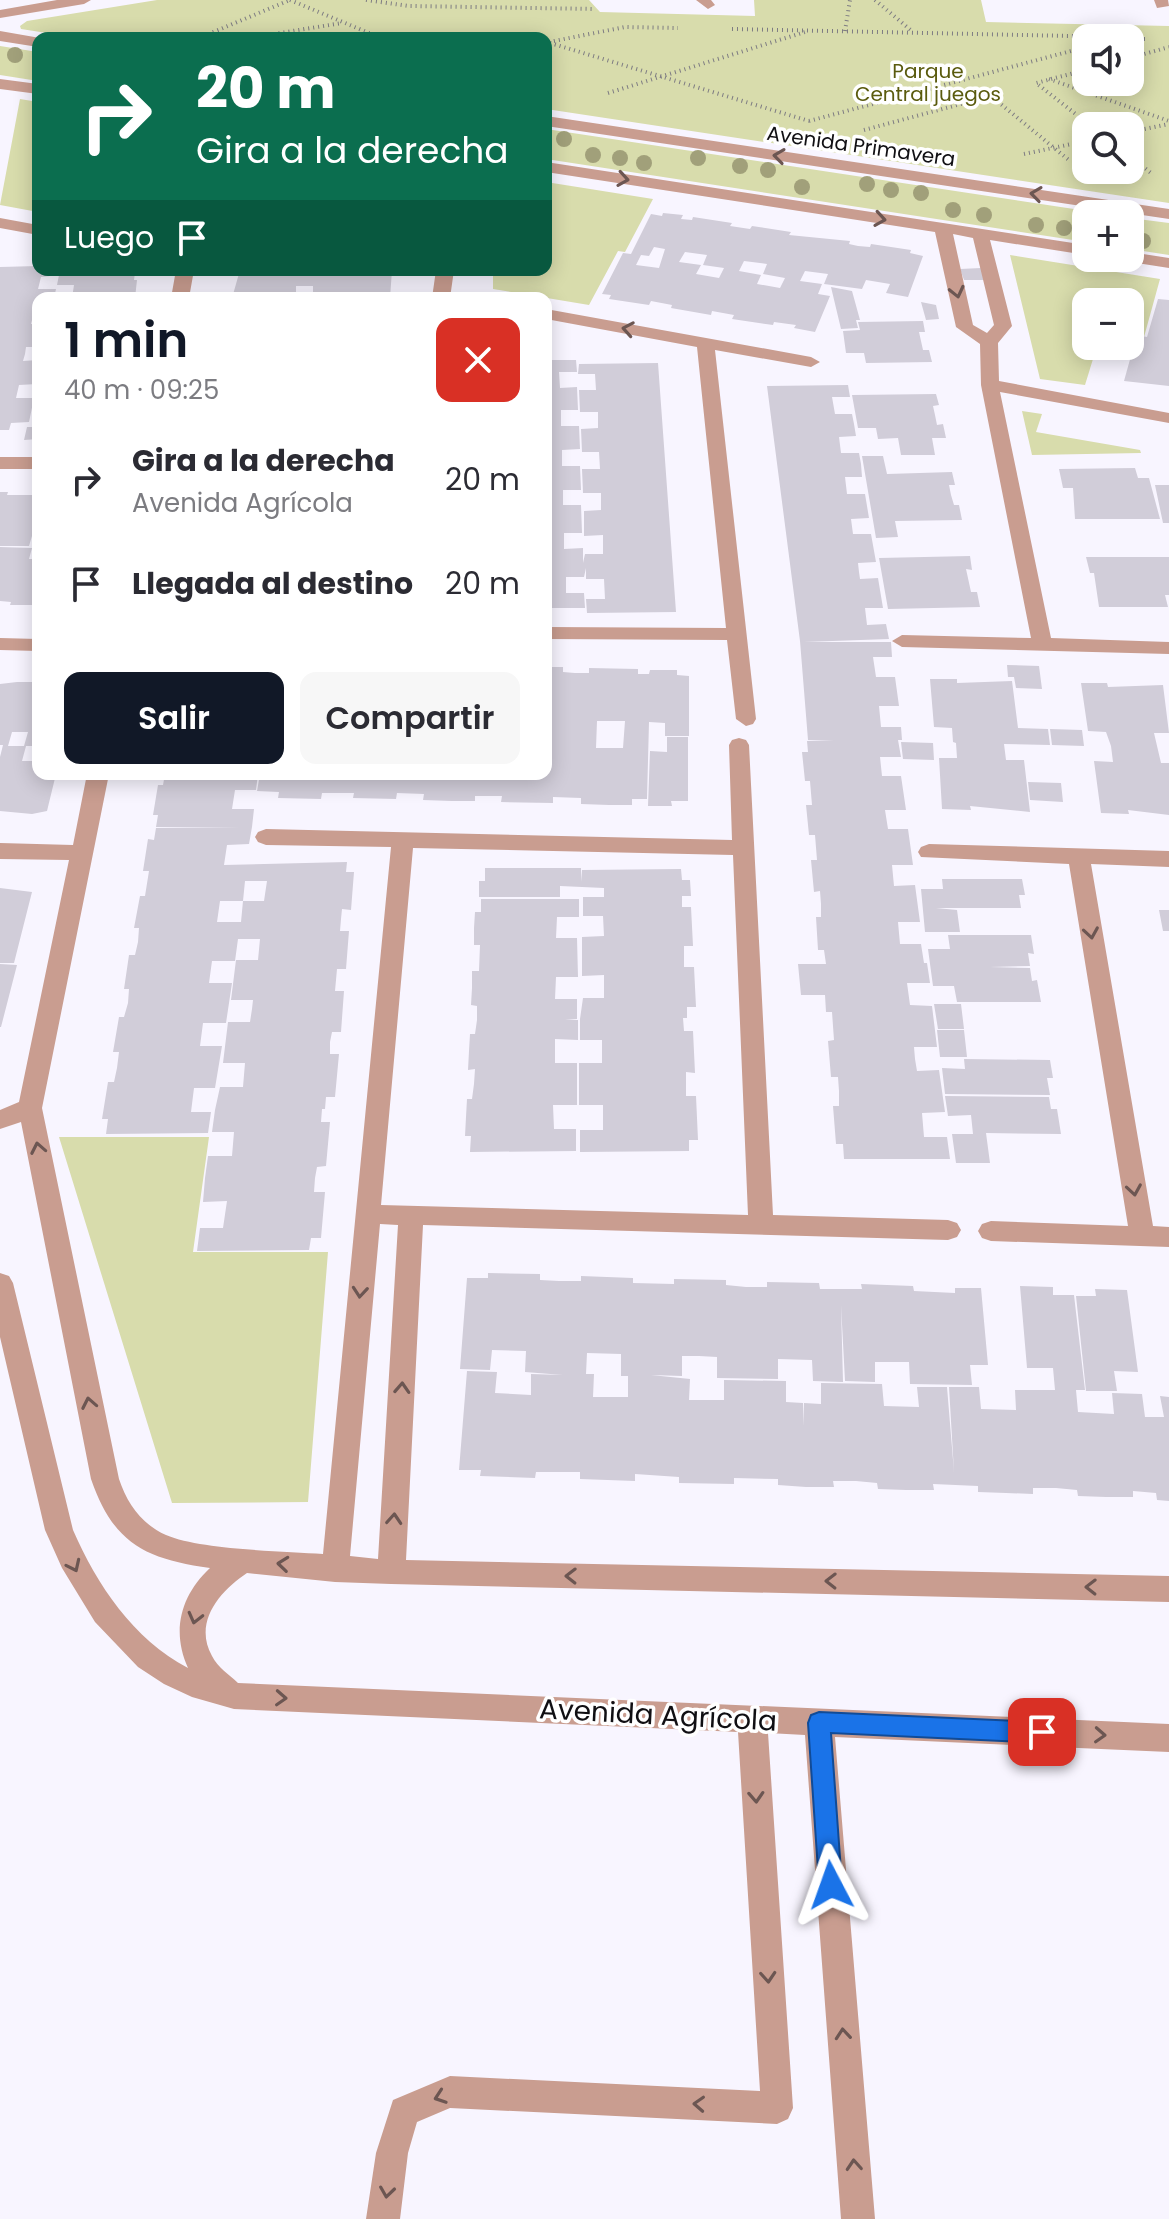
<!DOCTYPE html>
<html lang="es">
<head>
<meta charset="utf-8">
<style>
  body { margin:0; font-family:Poppins,sans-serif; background:#f7f7f7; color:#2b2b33; height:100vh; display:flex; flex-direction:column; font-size:30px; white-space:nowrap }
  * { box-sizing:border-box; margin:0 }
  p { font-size:26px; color:#7c7c81 }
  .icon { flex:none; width:44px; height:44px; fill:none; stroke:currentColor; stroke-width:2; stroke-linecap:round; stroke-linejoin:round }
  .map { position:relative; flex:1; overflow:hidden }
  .panel { position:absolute; left:32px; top:292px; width:520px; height:488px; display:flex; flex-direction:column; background:#fff; border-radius:16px; box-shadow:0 4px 20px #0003 }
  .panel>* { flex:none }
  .guide { position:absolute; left:32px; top:32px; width:520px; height:244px; border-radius:16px; box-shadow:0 4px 20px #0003; background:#0b6e4f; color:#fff; overflow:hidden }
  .tools { position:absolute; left:1072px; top:24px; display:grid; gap:16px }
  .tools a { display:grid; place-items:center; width:72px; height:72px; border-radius:16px; background:#fff; box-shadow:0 4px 20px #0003; font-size:40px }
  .pin { position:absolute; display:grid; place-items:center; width:68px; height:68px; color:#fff; margin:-34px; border-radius:16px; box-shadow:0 4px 12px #0006 }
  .me { position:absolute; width:88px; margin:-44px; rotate:356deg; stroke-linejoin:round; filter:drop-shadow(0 0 6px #0008) }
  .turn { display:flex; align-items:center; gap:28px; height:168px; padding:0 32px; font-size:36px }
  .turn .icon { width:104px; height:104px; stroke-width:2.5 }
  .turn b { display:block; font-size:56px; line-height:68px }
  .then { display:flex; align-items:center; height:76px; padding:0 32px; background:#0003; gap:16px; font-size:30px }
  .round { display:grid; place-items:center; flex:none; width:84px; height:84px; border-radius:16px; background:#f7f7f7 }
  .summary { display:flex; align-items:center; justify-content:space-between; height:136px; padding:0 32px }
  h1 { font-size:48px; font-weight:600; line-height:60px; color:#111827 }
  .action { display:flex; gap:16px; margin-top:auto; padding:16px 32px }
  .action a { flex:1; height:92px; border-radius:16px; background:#111827; color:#fff; font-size:32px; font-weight:600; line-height:92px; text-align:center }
  .action a+a { background:#f7f7f7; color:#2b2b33 }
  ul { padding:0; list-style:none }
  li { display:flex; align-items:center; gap:24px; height:104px; padding:0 32px }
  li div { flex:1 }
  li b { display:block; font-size:30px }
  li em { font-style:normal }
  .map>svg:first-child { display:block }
  .green { fill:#d8dcac; fill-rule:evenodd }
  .building { fill:#d1cdd9; fill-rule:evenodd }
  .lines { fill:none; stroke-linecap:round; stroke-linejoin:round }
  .path { stroke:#7d7b82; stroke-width:4; stroke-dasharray:1 4; stroke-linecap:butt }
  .street { fill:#c99d90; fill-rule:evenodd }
  .tree { fill:#a1a07a }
  .oneway { stroke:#6c5652 }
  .route { fill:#1a73e8; stroke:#114b97; stroke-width:2 }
  .labels { text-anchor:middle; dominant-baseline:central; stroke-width:7; stroke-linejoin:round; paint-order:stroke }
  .far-park-label { font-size:20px; fill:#5a5b0e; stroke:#fff }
  .far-street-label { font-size:20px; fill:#100f13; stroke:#fff }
  .near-street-label { font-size:28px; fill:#100f13; stroke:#fff }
</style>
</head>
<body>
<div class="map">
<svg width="1169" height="2219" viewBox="0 0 1169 2219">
  <rect width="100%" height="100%" fill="#f8f5ff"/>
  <path class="green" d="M157,0H589L600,12L755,16L754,0H981L986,22L1169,26V203L546,109V38H79L21,29L20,26L27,21ZM1130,38V82H1086V38ZM1130,126V170H1086V126Z
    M0,46L38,52V81L0,75Z
    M20,99L38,102V212L0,205Z
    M546,129L1107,214H1086V242L546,159Z
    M546,182L653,199L625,252L618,251L589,305L493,289V270H546Z
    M1130,218L1169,223V255L1130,249Z
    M1010,255L1160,279L1144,337L1130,335V302H1086V346H1097L1085,385L1040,379Z
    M1022,411L1042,414L1036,432L1140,450L1141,453L1032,455Z
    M59,1137H209L193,1252H328L308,1502L172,1503Z"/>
  <path class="building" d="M663,213L683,215L681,219L692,220L693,217L732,223L730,226L750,229L752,226L791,232L789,235L850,241L849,244L858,246L870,247L871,244L911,250L910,253L923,256L908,297L886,293L890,284L866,280L862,289L824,284L828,274L805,271L800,281L822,284L818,294L830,296L815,332L794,328L796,325L774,322L773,325L732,319L734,315L712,311L711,315L671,308L672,305L651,301L649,305L609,299L611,295L602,294L623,253L631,254L651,214L662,216ZM654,247L665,249L659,268L636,265L641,255L649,256ZM685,252L707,255L703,265L724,268L719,278L696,274L701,265L679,262ZM744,261L767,264L763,274L785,278L780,288L757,284L761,275L739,271Z
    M38,266V270H60L59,275L135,273L134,280H137L135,298H72L74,285H57L59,275L41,277L38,289H56L54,298H38V312H34L31,324H38V347H26L25,354L23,361L38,360L37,384L19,385L16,398H34L29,422L11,423L9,430H0V267Z
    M981,268L984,280H964L960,269Z
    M240,270H315V275L331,274L332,270H392L390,298H329V295H313V286H296V298H232Z
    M831,287L852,291L860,320H856L858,328L841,329Z
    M1158,299L1169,300V386L1124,381L1134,345H1130L1131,334L1147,337Z
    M921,302L936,305L939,319L926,320Z
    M923,321L925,332H919L923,350H929L932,362L866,363L864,353H846L843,331L860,330L858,322Z
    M546,360H576L577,372H559L560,388L577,387L578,410H561V426H579L580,449L562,450V466H580L581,490H563V505H581L582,533H564V549L583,548V563L585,554H603V535L584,536V511L601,510V493H583L582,469H600L599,452H582L581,429L598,428V412H580L579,390H596L595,374H578L579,364L658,363L676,612L587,613L586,599H605L604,579H586V568L584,577H566V593H584L585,608H546Z
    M848,385L850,397H832L835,414H852L854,424L856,436L839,437L841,453H859L861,464L862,477H845L847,494H865L869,518L851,519L853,534H871L876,562L858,563L859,572L860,579L878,578L883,608H865L867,625L886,624L889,639L804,642H891L892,657H873L876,677H895L899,706H879L881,727H901L902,740H898L901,757H880L882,776H901L906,810H885L888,829H908L913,865H892L894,886L915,885L920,922H898L900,944H921L924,963H927L930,983H907L910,1005L932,1006L937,1047H914L915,1059L917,1071L939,1070L945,1112L922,1113L924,1137H947L950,1159H844L843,1144H836L833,1106H839V1091L838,1077H831L828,1041L834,1040L832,1012H826L825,995H801L798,964H826L824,950H818L816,917H821V904L820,891L814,892L811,860H817L815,835H809L806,805H812L810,781H805L802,752H808L807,741L834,740H808L800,641L767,386Z
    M936,394L939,405L933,406L935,415L937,425L943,424L946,438H932L935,455H901L898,438L878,439L876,428H858L852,395Z
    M27,427H38V439L24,440Z
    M862,456H883L887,474L952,472L955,485H949L951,495L954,505H959L962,520L895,521L898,537L876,538Z
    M1135,468L1138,478H1149L1160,519H1075L1073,488H1063L1059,469Z
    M1155,485H1169V523H1163Z
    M0,492H8L7,495H38V536H32L29,546H0Z
    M0,547L32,548L29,559H38V605H10L11,602L0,601Z
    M970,556L972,570L966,569L971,592H977L980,607L888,609L879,558Z
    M1086,557H1169V595H1165L1168,607H1099L1094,573H1090Z
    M1007,665L1039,666L1042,689L1016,688L1014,677H1008Z
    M546,667H563V672L575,673H589V668L638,669V674H649L650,670H677V675L689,676V736H665V723L649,722L647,799H632V805H609L581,804V798L553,797V803L501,802L502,796H475V801H452L423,800L424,794L397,793L396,799L353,798L354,793H322L321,799L278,798L279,792L257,791L260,774H546ZM597,721H625L623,748H596Z
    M930,679H957V683L1012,681L1018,728L1048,729L1050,745L1004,744L1006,760H1024L1030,812L970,806L971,810L942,809L939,758H957L956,743L953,742L952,728L934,727Z
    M17,682H38V746H24L28,732H12L8,746H26L22,761H38V774H56L47,811L32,814L0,811V757L3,745H0V684Z
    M1081,683H1107L1108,687L1163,685L1169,733H1154L1161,763H1169V815L1128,810L1129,814L1101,813L1094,761L1113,762L1111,746L1106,732L1088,731Z
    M1050,729L1082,730L1084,746L1052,745Z
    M667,737H688V801H671L672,806H648L650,751L667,752Z
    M901,742L933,743L934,760L903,759Z
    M165,774H258L256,790H235L232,809H254L252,827L249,844L227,845L224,865L347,862L346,872H354L351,910L342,909L341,919L340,931H349L346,969H337L335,991H344L341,1032H332L330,1042V1054H339L335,1097H326L325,1109H322L321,1122H330L326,1166L317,1167L315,1178L314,1192H325L321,1238H311L309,1250L197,1251L200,1228H223L227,1201L203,1202L205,1178L208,1156H232L234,1132H212L215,1110L220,1087H243L245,1063H223L228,1022H250L252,1009L253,1000H231L236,960H258L260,939H238L235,961H212L209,983H232L226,1023H203L200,1046H222L215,1088H194L191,1112H211L208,1133L106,1134L108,1119H102L108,1082H114L117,1068L119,1052H113L119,1017H124L128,1003L129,989H124L129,955H135L138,942L139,928H134L140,896H145L149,871H143L148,839L154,840L156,828L240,827H156L158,815H153L158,785H163ZM245,881H267L264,901H243L241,922H217L220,901H243Z
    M1028,782L1061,783L1063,802L1030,800Z
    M485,868H581V882L582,870L681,869L682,880H690L691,896H682V907H691L693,946H684V967H694L696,1007H687V1018H683L684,1031H693L695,1073L686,1072V1096H696L698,1140H689V1151L580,1152V1130H603V1105H579V1063H602V1040H580V1019L583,998H604V975L582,976V937L604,936L603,916H583V897H604V888L560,886V897H479V881H485Z
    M942,879H1022L1025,895H1019L1021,908H936L957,910L960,932H925L921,889H943Z
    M0,888L32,892L14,963H0Z
    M481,899H579V917H557L556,938H577L578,977H556L555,999H577V1019L565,1020H578V1040L555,1039V1063H577V1105H553L554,1129H576V1151L470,1152L471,1136H465L466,1117L467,1099H472L474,1084L475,1069L468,1070L469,1051L470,1034H475L477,1020V1006L471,1005L472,988V971H479L480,945H474V928L475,912H481Z
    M1159,910H1169V931H1163Z
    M948,935H1031L1034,954L1028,953L1030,966L990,967L1030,968L1032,981L1037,980L1041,1002H957L954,986H933L928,949H950Z
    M0,964L17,965L1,1027H0Z
    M934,1004H961L964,1029H938Z
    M937,1030H964L967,1057H940Z
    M964,1059L1050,1060L1053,1078H1047L1050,1095L945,1094L942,1068L965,1069Z
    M945,1096L1049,1097L1051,1109H1057L1061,1134L986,1133L990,1163H956L952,1134H973L971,1115L948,1116Z
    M488,1273L540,1274V1280L559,1281H581V1276L633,1278V1283L674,1284V1279L726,1280V1285L746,1287H767V1282L819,1283L820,1289H862L861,1284L913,1286L914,1291L955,1293V1288H981L988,1365H970L972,1385L910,1384L909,1362H875V1382L845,1381L841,1305L843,1382L813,1381L812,1360L778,1359V1379L717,1378V1357L699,1356H682V1376L651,1375L690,1379L689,1400H724V1380L786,1381V1402L803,1403L804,1426V1403L821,1404V1383L882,1384L884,1406L919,1407L917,1387H947L954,1472L949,1387H979L981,1409L1016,1410L1015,1390H1055L1053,1368H1027L1020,1286L1053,1287V1295H1074L1085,1390H1076L1078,1412L1114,1414L1112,1393L1142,1394L1145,1417H1164L1160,1396L1169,1397V1501L1157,1500L1156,1493L1133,1491V1497H1106L1078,1496L1077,1490L1056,1488H1033V1494L1006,1493L978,1492V1486L933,1484L934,1490H906L878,1489L877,1483L856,1481H833L834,1487H806L778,1485V1479L734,1478V1484L679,1483V1477L635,1474V1481L580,1479V1472H536L535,1478L480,1476L481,1470H459L467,1371L497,1372L495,1393L531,1395V1374L563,1375L525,1372L526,1351L492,1350L490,1370L460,1369L467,1278H488ZM587,1353L621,1354V1376H628V1397H593L594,1374H586Z
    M1095,1289L1127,1290L1138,1372L1114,1371L1117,1391H1086L1076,1296H1096Z"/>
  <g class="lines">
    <path class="path" d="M290,0L381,38
      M366,0L409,6L595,9
      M875,0L913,32
      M732,29L1120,37
      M845,31L850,0
      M199,38L290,0
      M249,38L342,23
      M1119,38L1145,39
      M549,42L625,27L678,28
      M550,43L809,121
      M1130,58L1169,47
      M1086,70L1036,83L1091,126
      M1049,79L1169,121
      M608,93L805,32
      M809,121L1086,47
      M864,130L991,96L1070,161
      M1130,132L1169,124
      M1024,154L1086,141
      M1130,156L1151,173"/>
    <path class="street" d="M57,0H91L84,4L0,18V10Z
      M696,0H711L715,5L708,9Z
      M1154,0H1168L1169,6L1157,8Z
      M0,31L40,38L38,47L0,41Z
      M0,79L38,84V94L0,89Z
      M546,116L1169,209V219L546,126Z
      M546,162L1086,245V255L990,240L1012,326L998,343L999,381L1169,413V423L1000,392L1051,638L1169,642V654L902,647L892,641L902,635L1031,638L981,385L980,344L956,327L935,232L546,172ZM953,234L973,238L994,325L987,333L973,325Z
      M0,218L38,225V235L0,228Z
      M1130,252L1169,258V268L1124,261L1122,258H1130Z
      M176,270H194L189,298H171Z
      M436,270H454L450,298H432Z
      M546,309L811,357L820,362L811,367L715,350L756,719L753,724L746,726L736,719L727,640L546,639V627L726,628L697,347L546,319Z
      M0,457H38V469H0Z
      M0,638L38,639V651L0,650Z
      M739,738L746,740L749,745L773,1215L948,1220L957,1223L961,1230L957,1237L948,1240L423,1225L406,1560L1169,1576V1602L391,1584L335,1582L247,1573C220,1591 193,1622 212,1656C218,1668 229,1674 238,1683L1169,1724V1752L835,1737L875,2219H841L805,1735L768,1733L793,2108L788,2119L777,2124L450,2108L417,2122L408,2153L400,2219H366L376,2153L393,2100L450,2076L760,2091L738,1732L234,1709L192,1697L164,1684L138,1667L95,1622L62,1568L45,1530L0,1337V1273L9,1276L13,1283L73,1530C97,1585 133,1639 188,1668C171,1631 181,1595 210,1568C145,1559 113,1543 91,1479L21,1122L0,1129V1110L19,1102L69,860L0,859V843L73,845L87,774H109L42,1108L119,1479C127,1503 141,1524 166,1535C201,1550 282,1551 323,1554L391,847L266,845L258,842L255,837L258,832L266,829L732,840L729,745L732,740ZM413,848L733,855L748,1215L381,1205ZM380,1224L398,1225L378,1559L350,1556Z
      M929,844L1169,851V867L1091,864L1153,1226L1169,1227V1247L991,1241L982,1238L978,1231L982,1224L991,1221L1128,1226L1069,864L921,857L918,852L921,847Z"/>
  </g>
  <g class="tree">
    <circle cx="15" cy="55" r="8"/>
    <circle cx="564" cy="139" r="8"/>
    <circle cx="593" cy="155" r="8"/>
    <circle cx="620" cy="158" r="8"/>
    <circle cx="698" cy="158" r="8"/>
    <circle cx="644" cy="163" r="8"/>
    <circle cx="740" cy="166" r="8"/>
    <circle cx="768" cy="170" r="8"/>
    <circle cx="867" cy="184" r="8"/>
    <circle cx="802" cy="187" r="8"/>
    <circle cx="891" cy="190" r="8"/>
    <circle cx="921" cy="193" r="8"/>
    <circle cx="953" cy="210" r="8"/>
    <circle cx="984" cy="215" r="8"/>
    <circle cx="1036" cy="225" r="8"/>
    <circle cx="1064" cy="228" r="8"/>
    <circle cx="1143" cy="241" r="8"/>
  </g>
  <defs><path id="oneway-chevron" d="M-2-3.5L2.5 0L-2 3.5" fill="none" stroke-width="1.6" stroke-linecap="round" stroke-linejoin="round" transform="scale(2)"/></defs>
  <g class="oneway">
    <use href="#oneway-chevron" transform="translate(779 156) rotate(-172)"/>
    <use href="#oneway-chevron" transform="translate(623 179) rotate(9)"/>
    <use href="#oneway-chevron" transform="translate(1036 194) rotate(-172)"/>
    <use href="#oneway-chevron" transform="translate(880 219) rotate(9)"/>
    <use href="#oneway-chevron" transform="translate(957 292) rotate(77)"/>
    <use href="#oneway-chevron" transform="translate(628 329) rotate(-170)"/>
    <use href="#oneway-chevron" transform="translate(1091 933) rotate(81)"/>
    <use href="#oneway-chevron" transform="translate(38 1148) rotate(-101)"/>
    <use href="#oneway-chevron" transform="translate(1134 1190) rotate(81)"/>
    <use href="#oneway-chevron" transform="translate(360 1292) rotate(95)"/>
    <use href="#oneway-chevron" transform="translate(402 1388) rotate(-87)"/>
    <use href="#oneway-chevron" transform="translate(89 1403) rotate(-101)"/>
    <use href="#oneway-chevron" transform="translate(394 1519) rotate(-86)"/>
    <use href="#oneway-chevron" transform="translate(283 1564) rotate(-174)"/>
    <use href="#oneway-chevron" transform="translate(74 1566) rotate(65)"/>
    <use href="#oneway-chevron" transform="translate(571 1576) rotate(-179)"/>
    <use href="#oneway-chevron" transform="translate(831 1581) rotate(-179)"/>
    <use href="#oneway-chevron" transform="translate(1091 1587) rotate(-179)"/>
    <use href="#oneway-chevron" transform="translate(195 1618) rotate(104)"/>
    <use href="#oneway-chevron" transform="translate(281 1698) rotate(3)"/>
    <use href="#oneway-chevron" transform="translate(1100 1735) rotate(3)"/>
    <use href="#oneway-chevron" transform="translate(756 1797) rotate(87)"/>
    <use href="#oneway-chevron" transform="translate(768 1977) rotate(86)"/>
    <use href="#oneway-chevron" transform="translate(843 2034) rotate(-95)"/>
    <use href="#oneway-chevron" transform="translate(440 2097) rotate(161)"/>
    <use href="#oneway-chevron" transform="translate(699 2104) rotate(-177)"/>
    <use href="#oneway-chevron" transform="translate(854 2165) rotate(-94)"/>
    <use href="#oneway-chevron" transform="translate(387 2192) rotate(98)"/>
  </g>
  <path class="route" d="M819,1712L1042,1722L1049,1725L1053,1732L1049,1740L1042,1743L831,1733L842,1885L839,1893L831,1896L823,1893L819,1885L808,1723L811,1715Z"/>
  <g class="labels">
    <g class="far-park-label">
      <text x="928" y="71">Parque<tspan x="928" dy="23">Central juegos</tspan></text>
    </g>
    <g class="far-street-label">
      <text transform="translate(861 146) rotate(8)">Avenida Primavera</text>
    </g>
    <g class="near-street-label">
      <text transform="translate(658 1715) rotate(3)">Avenida Agrícola</text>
    </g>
  </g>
</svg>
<div class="tools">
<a><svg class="icon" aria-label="sound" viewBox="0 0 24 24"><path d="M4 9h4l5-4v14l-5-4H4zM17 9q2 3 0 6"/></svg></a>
<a><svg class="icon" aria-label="search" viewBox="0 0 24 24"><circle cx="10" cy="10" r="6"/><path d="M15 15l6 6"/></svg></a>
<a>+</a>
<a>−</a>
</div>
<div class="pin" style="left:1042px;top:1732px;background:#d93025"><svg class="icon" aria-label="arrive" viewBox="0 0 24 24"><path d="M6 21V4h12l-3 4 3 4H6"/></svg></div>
<svg class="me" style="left:831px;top:1885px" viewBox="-20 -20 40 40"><path d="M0-17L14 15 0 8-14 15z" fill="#1a73e8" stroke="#fff" stroke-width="4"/></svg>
<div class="guide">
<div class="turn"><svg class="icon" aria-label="right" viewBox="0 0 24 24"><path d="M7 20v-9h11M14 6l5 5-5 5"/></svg><div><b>20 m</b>Gira a la derecha</div></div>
<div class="then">Luego<svg class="icon" aria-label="arrive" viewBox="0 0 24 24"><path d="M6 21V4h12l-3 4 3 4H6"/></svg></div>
</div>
<section class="panel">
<div class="summary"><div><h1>1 min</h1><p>40 m · 09:25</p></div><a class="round" style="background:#d93025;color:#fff"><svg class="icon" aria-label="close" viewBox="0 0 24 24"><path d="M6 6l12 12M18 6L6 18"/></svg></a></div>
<ul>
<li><svg class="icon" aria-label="right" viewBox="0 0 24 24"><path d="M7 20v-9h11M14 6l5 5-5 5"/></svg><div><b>Gira a la derecha</b><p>Avenida Agrícola</p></div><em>20 m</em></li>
<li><svg class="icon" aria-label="arrive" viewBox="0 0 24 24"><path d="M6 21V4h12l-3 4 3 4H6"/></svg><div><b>Llegada al destino</b></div><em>20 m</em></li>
</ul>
<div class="action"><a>Salir</a><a>Compartir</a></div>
</section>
</div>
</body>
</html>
